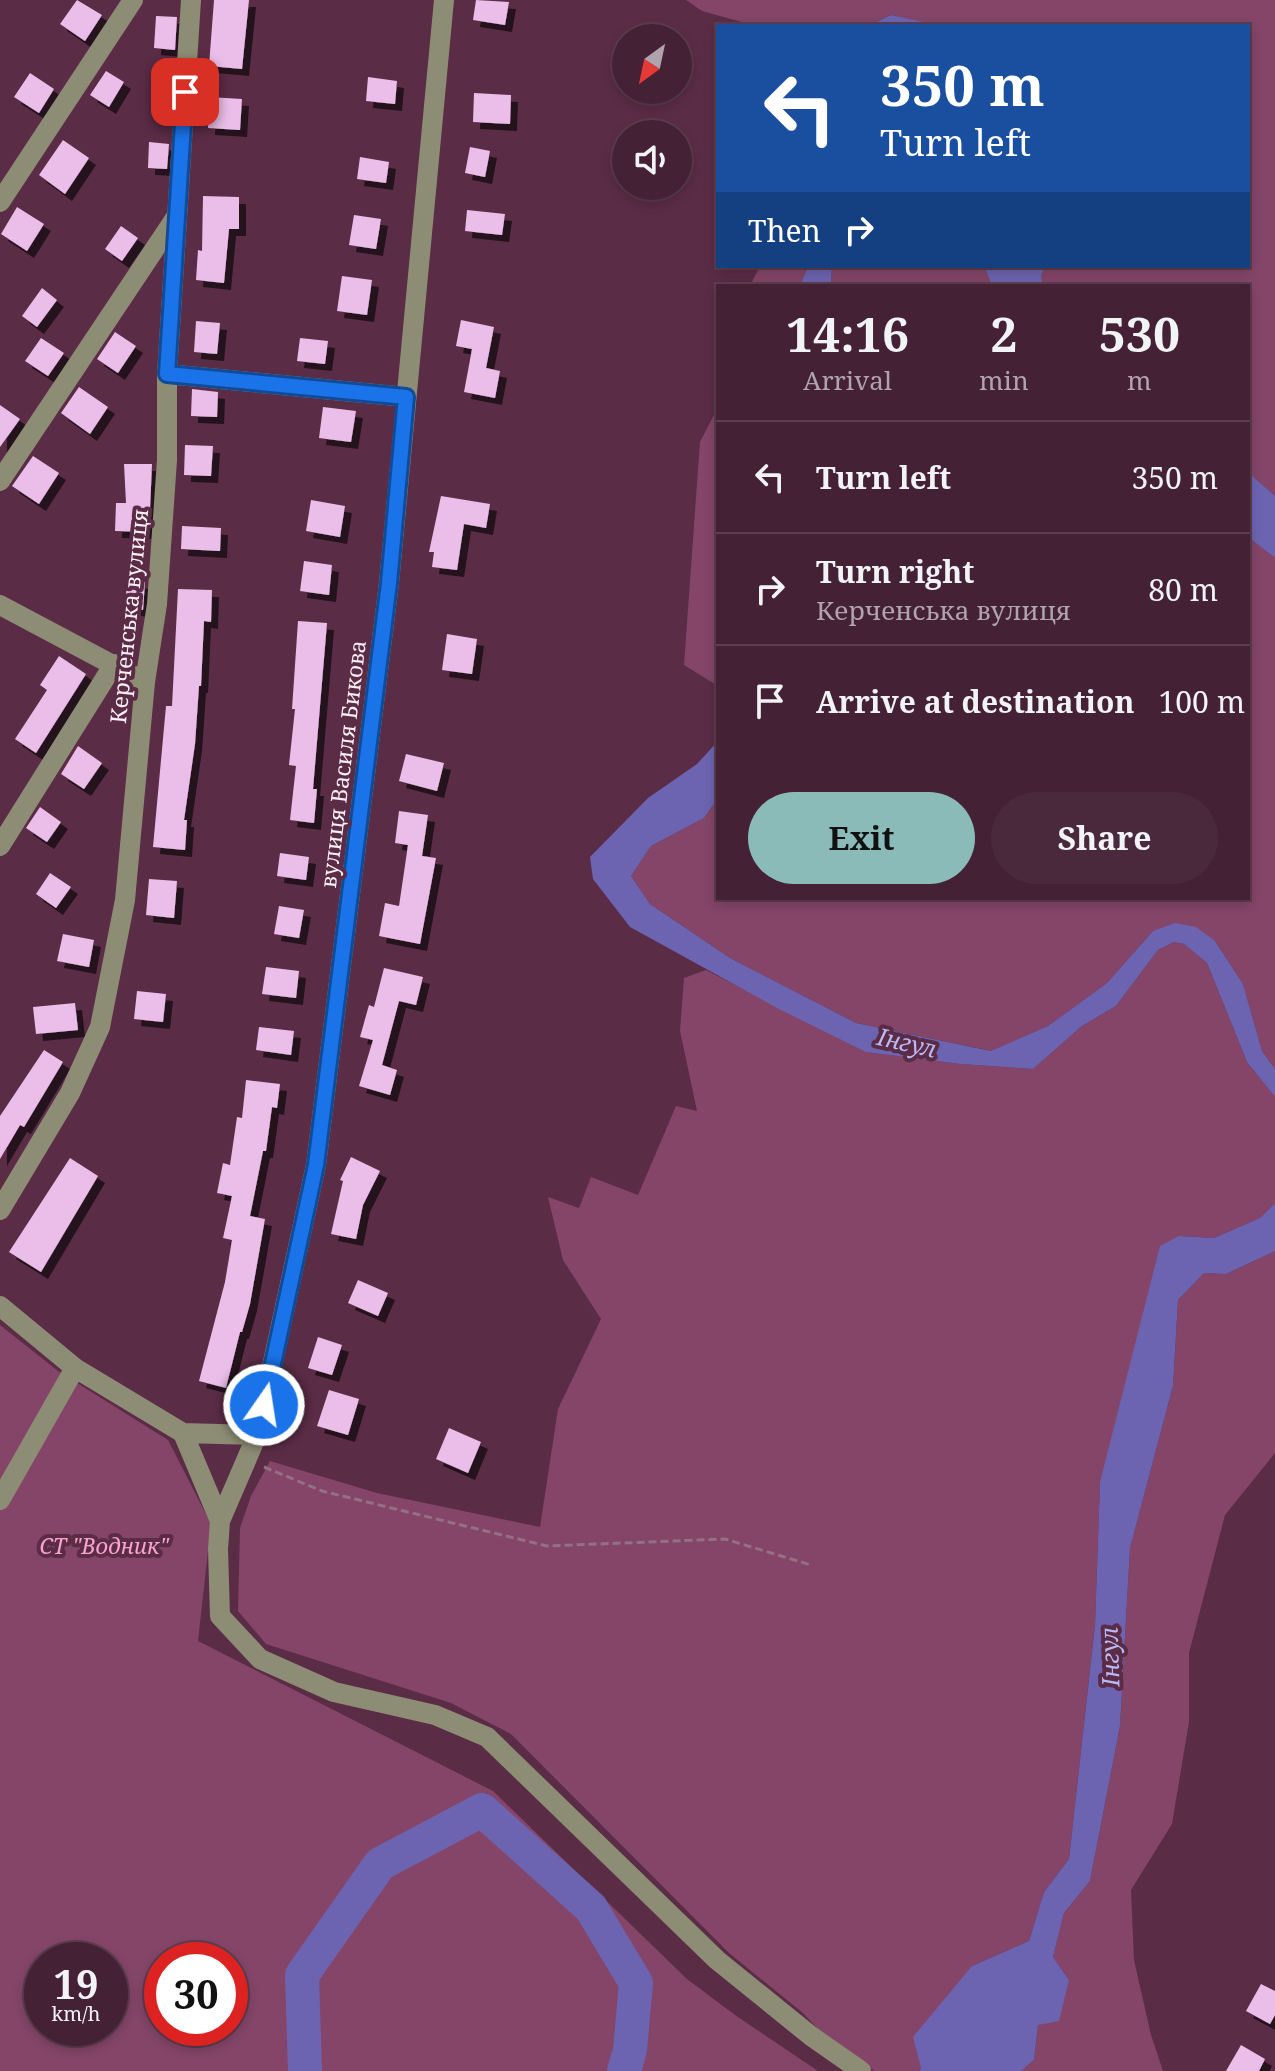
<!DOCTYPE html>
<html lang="en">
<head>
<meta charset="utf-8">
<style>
  body { margin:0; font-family:"Noto Serif",serif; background:#4b293c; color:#f1f3f6; height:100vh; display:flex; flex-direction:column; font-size:30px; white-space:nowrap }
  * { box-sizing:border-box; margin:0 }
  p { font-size:26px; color:#afa3ac }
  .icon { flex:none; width:44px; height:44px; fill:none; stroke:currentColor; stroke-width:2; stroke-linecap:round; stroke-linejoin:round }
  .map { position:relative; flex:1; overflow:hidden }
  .panel { position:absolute; left:716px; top:284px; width:534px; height:616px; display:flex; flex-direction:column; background:#442134; border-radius:0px; box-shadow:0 4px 12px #0003,0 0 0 2px #5c3e4f }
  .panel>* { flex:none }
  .hud { position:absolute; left:716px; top:24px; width:534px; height:244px; border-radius:0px; box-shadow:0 4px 12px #0003,0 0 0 2px #5c3e4f; background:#1a4fa0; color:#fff; overflow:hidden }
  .needle { width:52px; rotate:213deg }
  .fabs { position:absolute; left:612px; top:24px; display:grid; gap:16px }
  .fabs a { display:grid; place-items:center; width:80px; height:80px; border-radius:50%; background:#442134; box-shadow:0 4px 12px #0003,0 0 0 2px #5c3e4f; font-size:40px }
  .speed { position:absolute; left:24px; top:1942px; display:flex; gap:16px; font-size:40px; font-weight:700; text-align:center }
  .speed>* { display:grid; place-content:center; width:104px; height:104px; border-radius:50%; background:#442134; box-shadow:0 4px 12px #0003,0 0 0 2px #5c3e4f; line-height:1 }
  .speed small { font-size:20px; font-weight:400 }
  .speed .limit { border:12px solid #d22; background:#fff; color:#111 }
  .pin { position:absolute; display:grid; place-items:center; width:68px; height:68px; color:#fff; margin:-34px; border-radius:16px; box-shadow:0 4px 12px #0006 }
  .me { position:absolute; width:88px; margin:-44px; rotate:13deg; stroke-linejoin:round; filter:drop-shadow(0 0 6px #0008) }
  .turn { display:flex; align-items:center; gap:28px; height:168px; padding:0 32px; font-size:36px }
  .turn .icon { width:104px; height:104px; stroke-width:2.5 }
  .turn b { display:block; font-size:56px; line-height:68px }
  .then { display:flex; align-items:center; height:76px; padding:0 32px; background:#0003; gap:16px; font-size:30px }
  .eta { display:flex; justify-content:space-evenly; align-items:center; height:136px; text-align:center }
  .eta b { font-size:48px; font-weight:700; line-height:56px }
  .action { display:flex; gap:16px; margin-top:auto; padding:16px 32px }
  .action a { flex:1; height:92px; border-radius:48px; background:#8bbbb9; color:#111; font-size:32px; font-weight:700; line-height:92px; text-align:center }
  .action a+a { background:#4b293c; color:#f1f3f6 }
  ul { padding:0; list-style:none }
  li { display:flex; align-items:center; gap:24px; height:112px; padding:0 32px; border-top:2px solid #5c3e4f }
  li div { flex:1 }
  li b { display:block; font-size:30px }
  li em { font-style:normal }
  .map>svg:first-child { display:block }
  .green { fill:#844568; fill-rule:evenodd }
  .water { fill:#6c64b0 }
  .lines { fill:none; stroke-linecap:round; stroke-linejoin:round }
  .river { stroke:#6c64b0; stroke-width:34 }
  .building { fill:#eabee9; filter:url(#shadow) }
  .path { stroke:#937083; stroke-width:3; stroke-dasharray:8 4; stroke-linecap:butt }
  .minor { stroke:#8d8d75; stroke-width:20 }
  .route-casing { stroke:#114b97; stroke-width:20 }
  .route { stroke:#1a73e8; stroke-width:14 }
  .labels { text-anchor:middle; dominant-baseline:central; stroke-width:8; stroke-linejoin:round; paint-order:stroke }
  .street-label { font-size:22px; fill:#fceff5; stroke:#5b2c46 }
  .park-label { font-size:22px; font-style:italic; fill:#f9a2d0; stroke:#5b2c46 }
  .water-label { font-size:24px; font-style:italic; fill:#bcb8f7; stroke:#5b2c46 }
</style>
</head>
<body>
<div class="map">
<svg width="1275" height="2071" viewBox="0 0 1275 2071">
  <defs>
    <filter id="shadow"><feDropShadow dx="7" dy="7" stdDeviation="0" flood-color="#0009"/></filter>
  </defs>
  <rect width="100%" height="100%" fill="#5b2c46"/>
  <path class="green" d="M686,0H1275V496L1248,472V286H1043L1041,276L1045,266H1248V26H937L891,15L868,26H756L702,11Z
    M760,266H808L800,286H750Z
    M832,266H984L992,286H831Z
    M718,407V686L684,665L700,442Z
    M1248,537L1275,558V1069L1262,1051L1243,984L1215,941L1153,931L1107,983L1048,1026L992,1051L856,1023L730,958L650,904L631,876L651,846L704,818L718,798V898H1248Z
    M1174,942L1184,944L1207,963L1247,1062L1275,1097V1203L1260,1218L1214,1238L1179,1236L1100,1482L1095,1625L1069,1859L1044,1892L1029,1941L972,1966L921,2068L918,2071H875L830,2042L803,2013L729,1953L511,1734L451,1703L266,1644L238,1611L240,1528L251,1496L270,1461L377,1493L540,1527L558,1409L601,1319L563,1260L548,1197L579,1208L591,1177L638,1195L676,1106L697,1111L680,1031L684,978L706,970L867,1052L960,1064L1033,1069L1082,1026L1116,1006L1158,950Z
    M1275,1251V1453L1225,1515L1189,1653V1722L1172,1824L1131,1890L1134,1960L1151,2035L1163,2071H1021L1034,2060L1038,2025L1069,1980L1053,1957L1064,1913L1090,1881L1120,1726L1130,1548L1173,1386L1178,1300L1204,1273L1226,1274Z
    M0,1325L58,1371L168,1440L211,1524L198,1641L493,1791L687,1979L735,2015L818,2071H0ZM42,1960H110V2028H42ZM162,1960H230V2028H162Z"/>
  <path class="water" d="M891,15L937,25V26H868Z
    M808,266H832L831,286H800Z
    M984,266H1045L1041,276L1043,286H992Z
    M1248,472L1275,496V558L1248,537Z
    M718,741V798L704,818L651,846L631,876L650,904L730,958L856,1023L991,1051L1048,1026L1107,983L1153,931L1175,923L1196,927L1215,941L1243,984L1262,1051L1275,1069V1097L1247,1062L1207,963L1184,944L1174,942L1158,950L1116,1006L1082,1026L1033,1069L960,1064L866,1052L777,1008L630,927L593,879L590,857L648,798L697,764Z
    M1275,1203V1251L1226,1274L1204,1273L1178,1300L1173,1386L1130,1548L1120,1726L1090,1881L1064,1913L1053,1957L1069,1980L1059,2021L1038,2025L1034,2060L1021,2071H919L921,2068L913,2037L972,1966L1029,1941L1044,1892L1069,1859L1095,1625L1100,1482L1160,1246L1179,1236L1214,1238L1260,1218Z"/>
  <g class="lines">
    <path class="river" d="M305,2071L302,1975L380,1864L482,1810L591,1908L636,1983L630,2050L624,2071"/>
  </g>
  <path class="building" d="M77,0L102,15L85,41L60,24Z
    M214,0H249L242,69L209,66Z
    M476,0L509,2L505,25L473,20Z
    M156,16L177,17L175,50L154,48Z
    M106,71L124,82L109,107L90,95Z
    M30,73L54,89L39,113L14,97Z
    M368,77L397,81L395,104L366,101Z
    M474,93L511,95L510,124L473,122Z
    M209,97L242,99L240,130L208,128Z
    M63,140L89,158L65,194L39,175Z
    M149,142L169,144L167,169L148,168Z
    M470,147L490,151L485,177L465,173Z
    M360,157L389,162L386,183L357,179Z
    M203,196L239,197V229H229L224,283L196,280L198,250L202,251Z
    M17,207L44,224L27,251L1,234Z
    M467,210L505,214L502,235L465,231Z
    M354,215L381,219L376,249L349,245Z
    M121,226L138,238L122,261L105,249Z
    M342,276L372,280L367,315L337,311Z
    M42,288L57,300L37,327L22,316Z
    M461,320L494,327L486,368L500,371L495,398L464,392L472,349L456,346Z
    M196,321L220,323L217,354L194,352Z
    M115,332L136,346L118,373L97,359Z
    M41,338L64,353L48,376L25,361Z
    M300,338L328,341L325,364L297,361Z
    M79,387L108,407L90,434L61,413Z
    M192,389L218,392L217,417L191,416Z
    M0,405L20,419L0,447Z
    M323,407L356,411L351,442L319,438Z
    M185,445L213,446L211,476L184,475Z
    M33,456L59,473L39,504L12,486Z
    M124,464H152L149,532L115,531L116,503H126Z
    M441,496L490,504L486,528L464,524L457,570L432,567L434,552H429Z
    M311,500L345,506L340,537L306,531Z
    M182,526L221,528L220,551L181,549Z
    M304,561L332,565L329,595L300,591Z
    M127,581L145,582L143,610L125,608Z
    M178,589L212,590L211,622L204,621L201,686H199L195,744L184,820H187L185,850L153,847L166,706H172Z
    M298,621L327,623L313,789H317L314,823L290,820L296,766L289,765L295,709H292Z
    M447,634L477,639L472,674L442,670Z
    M59,656L86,674L36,753L15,739L47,690L40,685Z
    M78,746L102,763L84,789L61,774Z
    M406,754L444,763L437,791L399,781Z
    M40,807L61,822L47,842L26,828Z
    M399,811L428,815L422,856L436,858L420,944L379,936L385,903L399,906L408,845L395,843Z
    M280,853L309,857L306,880L277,876Z
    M50,873L71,887L56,908L36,894Z
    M149,879L177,881L174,918L146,915Z
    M279,906L304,910L299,938L274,934Z
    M63,934L94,940L89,967L57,961Z
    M266,967L299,971L296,998L262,994Z
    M384,968L423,977L416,1005L399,1001L382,1065L397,1070L390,1095L359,1086L373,1040L360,1037L369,1005L374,1007Z
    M137,991L166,994L163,1022L134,1019Z
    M75,1003L78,1030L36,1034L33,1007Z
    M259,1027L294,1031L291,1055L256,1050Z
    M44,1050L63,1062L24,1127L20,1125L0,1159V1116Z
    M246,1080L280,1084L277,1108L272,1107L266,1151H263L250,1216L265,1219L250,1304L242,1332H240L226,1388L199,1381L225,1282L232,1240L223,1238L232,1196L217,1193L223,1163L230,1165L237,1117L242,1118Z
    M351,1157L380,1171L363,1205L356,1239L331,1234L343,1181L340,1180Z
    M70,1158L98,1176L41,1272L9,1252Z
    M358,1280L388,1293L378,1316L348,1303Z
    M318,1337L342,1345L332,1375L308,1368Z
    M329,1390L359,1399L348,1435L317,1426Z
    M449,1428L481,1442L468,1473L436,1459Z
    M1261,1984L1275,1991V2015L1270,2024L1246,2011Z
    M1241,2045L1265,2059L1259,2071H1226Z"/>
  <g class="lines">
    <path class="path" d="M264,1467L322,1491L547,1546L725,1539L811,1565"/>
    <path class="minor" d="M0,202L133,0
      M167,374L406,397
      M0,481L176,217
      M0,605L145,682
      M0,846L114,664
      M0,1210L70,1093L100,1027L125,900L145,682L157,604L167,460V374L191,0
      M0,1306L75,1368L183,1433L220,1521L218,1549L220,1616L260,1659L334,1692L435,1715L487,1737L717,1960L811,2036L861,2071
      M183,1433L257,1435
      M0,1500L75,1368
      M220,1521L257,1435L316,1165L389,583L444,0"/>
  </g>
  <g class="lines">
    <g class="route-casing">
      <path id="route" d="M185,92L167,374L406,397L389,583L316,1165L264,1405"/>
    </g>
    <use href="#route" class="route"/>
  </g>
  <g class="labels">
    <g class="street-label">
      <text transform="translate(128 616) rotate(-84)">Керченська вулиця</text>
      <text transform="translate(342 764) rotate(-83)">вулиця Василя Бикова</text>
    </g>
    <g class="park-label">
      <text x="104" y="1545">СТ "Водник"</text>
    </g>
    <g class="water-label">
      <text transform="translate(907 1042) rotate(13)">Інгул</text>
      <text transform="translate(1109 1657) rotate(-92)">Інгул</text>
    </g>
  </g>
</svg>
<div class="fabs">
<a><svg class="needle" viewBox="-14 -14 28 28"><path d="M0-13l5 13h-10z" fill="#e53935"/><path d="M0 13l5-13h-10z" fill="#afa3ac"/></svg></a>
<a><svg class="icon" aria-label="sound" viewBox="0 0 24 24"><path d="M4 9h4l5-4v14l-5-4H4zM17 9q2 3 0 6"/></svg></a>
</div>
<div class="speed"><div>19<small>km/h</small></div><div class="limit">30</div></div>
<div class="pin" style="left:185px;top:92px;background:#d93025"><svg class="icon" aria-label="arrive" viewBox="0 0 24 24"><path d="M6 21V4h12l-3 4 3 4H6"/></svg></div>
<svg class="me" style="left:264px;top:1405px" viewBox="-20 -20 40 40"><circle r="17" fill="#1a73e8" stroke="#fff" stroke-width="3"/><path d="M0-11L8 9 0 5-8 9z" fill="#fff"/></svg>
<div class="hud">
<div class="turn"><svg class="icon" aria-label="left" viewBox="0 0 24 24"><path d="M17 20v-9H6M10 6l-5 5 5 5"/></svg><div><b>350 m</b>Turn left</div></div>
<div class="then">Then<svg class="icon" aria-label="right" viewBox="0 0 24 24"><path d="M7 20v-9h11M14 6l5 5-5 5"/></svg></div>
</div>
<section class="panel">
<div class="eta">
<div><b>14:16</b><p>Arrival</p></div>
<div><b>2</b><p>min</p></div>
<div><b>530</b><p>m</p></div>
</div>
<ul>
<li><svg class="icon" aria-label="left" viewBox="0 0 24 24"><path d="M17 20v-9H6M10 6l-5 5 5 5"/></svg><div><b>Turn left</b></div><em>350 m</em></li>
<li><svg class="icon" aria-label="right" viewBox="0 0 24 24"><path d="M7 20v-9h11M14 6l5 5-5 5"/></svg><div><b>Turn right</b><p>Керченська вулиця</p></div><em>80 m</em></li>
<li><svg class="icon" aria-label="arrive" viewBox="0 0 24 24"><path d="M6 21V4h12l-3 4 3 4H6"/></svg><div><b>Arrive at destination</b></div><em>100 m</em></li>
</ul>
<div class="action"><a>Exit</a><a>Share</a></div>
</section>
</div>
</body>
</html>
